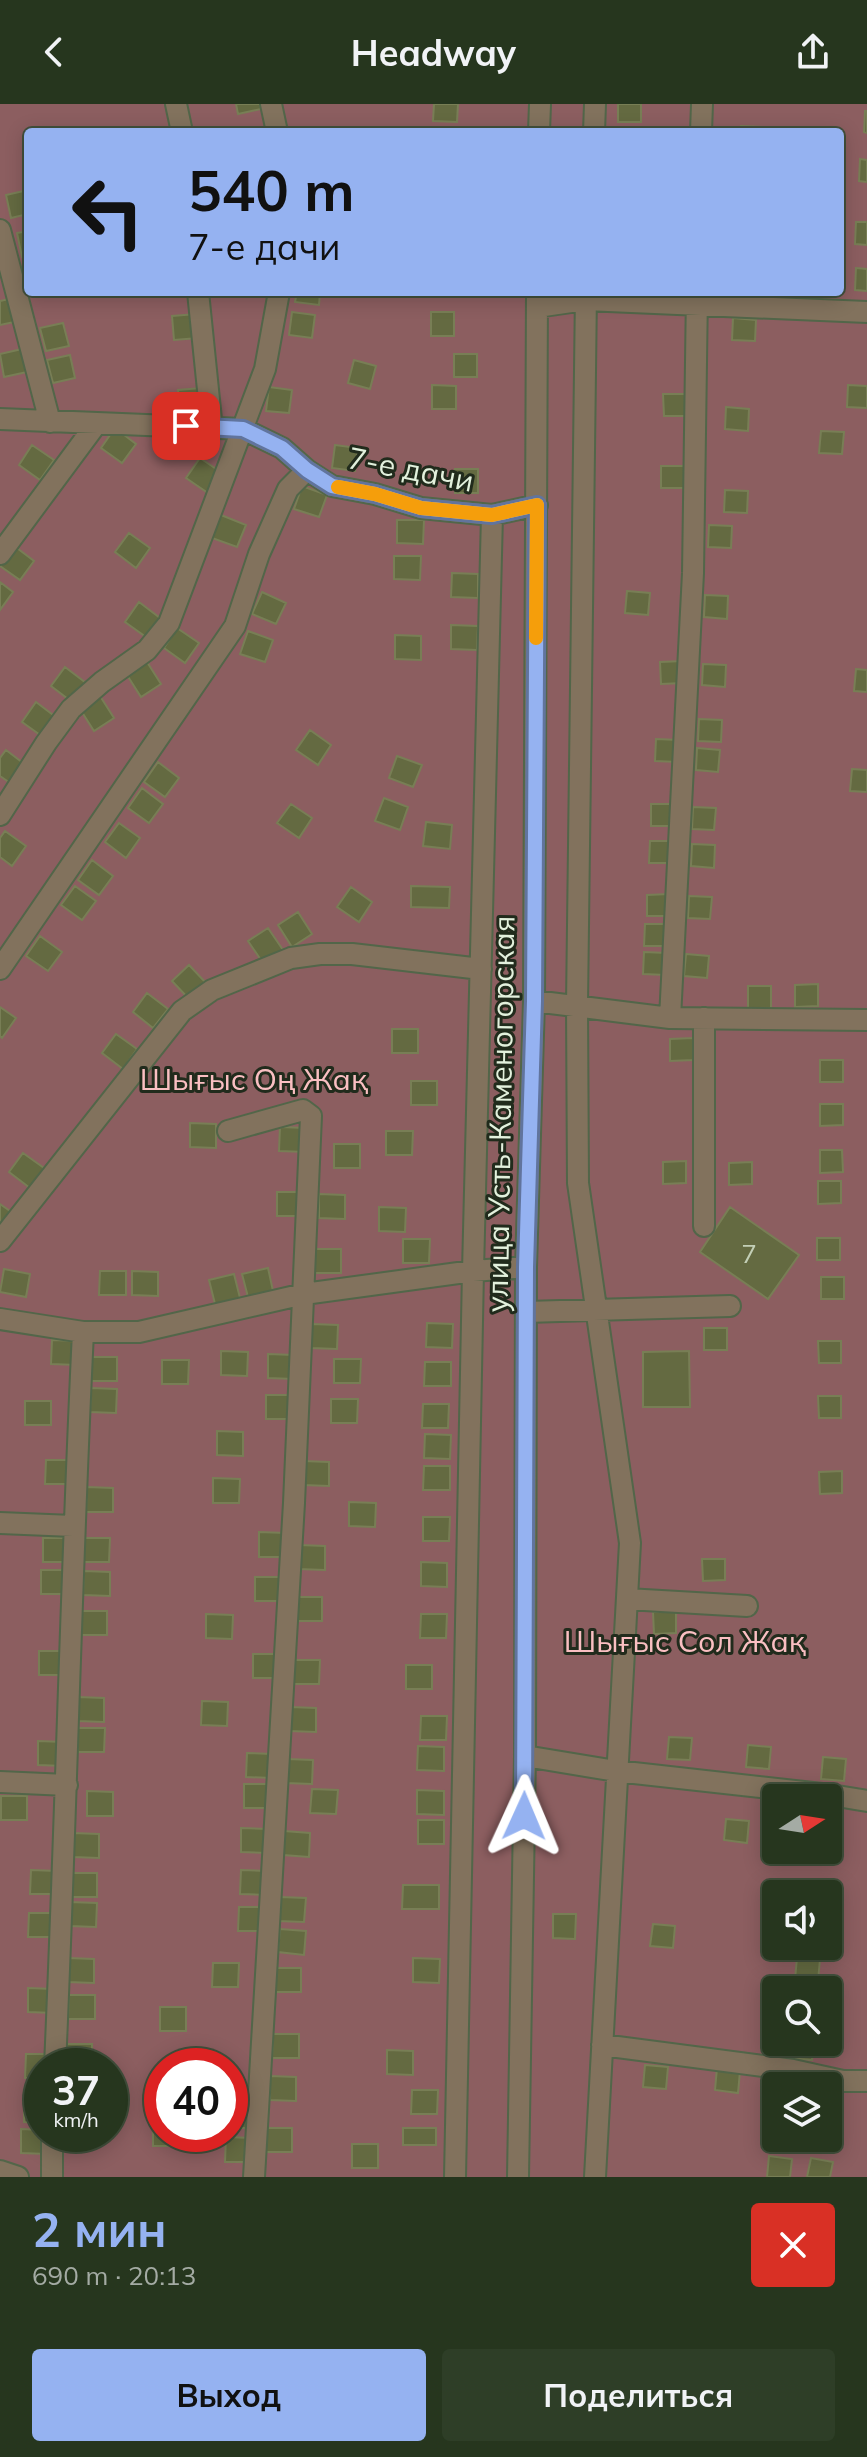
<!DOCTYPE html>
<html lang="ru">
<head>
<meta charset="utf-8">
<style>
  body { margin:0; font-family:Mulish,sans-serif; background:#2e3e27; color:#f1f3f6; height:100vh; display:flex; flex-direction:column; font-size:30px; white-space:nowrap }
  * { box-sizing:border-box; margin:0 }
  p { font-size:26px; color:#a4aba4 }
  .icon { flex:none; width:44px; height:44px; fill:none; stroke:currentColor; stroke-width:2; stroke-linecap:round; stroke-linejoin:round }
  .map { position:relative; height:2073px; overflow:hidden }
  .drawer { display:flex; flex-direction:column; background:#26361e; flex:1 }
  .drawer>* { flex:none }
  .guide { position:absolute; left:24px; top:24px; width:820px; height:168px; border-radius:8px; box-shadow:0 4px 20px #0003,0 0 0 2px #42503c; background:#95b2f1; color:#111; overflow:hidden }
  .needle { width:52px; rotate:78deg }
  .fabs { position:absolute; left:762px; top:1680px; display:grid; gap:16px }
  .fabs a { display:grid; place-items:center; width:80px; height:80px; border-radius:8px; background:#26361e; box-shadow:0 4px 20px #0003,0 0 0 2px #42503c; font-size:40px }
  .speed { position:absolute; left:24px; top:1944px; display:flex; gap:16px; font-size:40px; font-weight:700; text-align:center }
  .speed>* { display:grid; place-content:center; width:104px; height:104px; border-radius:50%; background:#26361e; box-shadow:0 4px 20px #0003,0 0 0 2px #42503c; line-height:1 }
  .speed small { font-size:20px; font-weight:400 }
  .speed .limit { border:12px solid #d22; background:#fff; color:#111 }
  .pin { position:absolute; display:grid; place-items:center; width:68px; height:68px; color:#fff; margin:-34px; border-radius:16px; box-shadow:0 4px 12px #0006 }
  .me { position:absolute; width:88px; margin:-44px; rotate:1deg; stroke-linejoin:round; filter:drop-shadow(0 0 6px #0008) }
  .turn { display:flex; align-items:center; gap:28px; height:168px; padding:0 32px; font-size:36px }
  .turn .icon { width:104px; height:104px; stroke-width:2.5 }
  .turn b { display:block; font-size:56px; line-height:68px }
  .round { display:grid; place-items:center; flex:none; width:84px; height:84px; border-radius:8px; background:#2e3e27 }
  .overview { display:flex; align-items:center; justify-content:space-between; height:136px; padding:0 32px }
  h1 { font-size:48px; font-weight:700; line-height:60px; color:#95b2f1 }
  .action { display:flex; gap:16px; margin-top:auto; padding:16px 32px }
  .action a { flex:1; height:92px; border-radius:8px; background:#95b2f1; color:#111; font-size:32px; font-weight:700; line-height:92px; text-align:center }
  .action a+a { background:#2e3e27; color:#f1f3f6 }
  header { display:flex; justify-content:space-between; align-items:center; height:104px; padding:0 32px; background:#26361e; font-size:36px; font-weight:700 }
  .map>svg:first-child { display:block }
  .green { fill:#8c5e60; fill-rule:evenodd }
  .building { fill:#646a41; stroke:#787e55; stroke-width:2 }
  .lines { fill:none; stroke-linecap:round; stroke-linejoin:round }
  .minor-casing { stroke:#526649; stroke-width:24 }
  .minor { stroke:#82725d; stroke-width:20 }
  .route-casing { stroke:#61749d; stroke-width:20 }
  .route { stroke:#95b2f1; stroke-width:14 }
  .slow { stroke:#f59e0b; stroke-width:14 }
  .labels { text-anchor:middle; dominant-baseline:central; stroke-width:6; stroke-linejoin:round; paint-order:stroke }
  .number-label { font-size:26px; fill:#c3cfb6 }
  .street-label { font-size:30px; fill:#e3f1dd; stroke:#212b1c }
  .park-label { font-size:30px; fill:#fabfc2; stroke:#212b1c }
</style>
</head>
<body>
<header><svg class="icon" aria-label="back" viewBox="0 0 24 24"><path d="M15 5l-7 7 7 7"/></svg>Headway<svg class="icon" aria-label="share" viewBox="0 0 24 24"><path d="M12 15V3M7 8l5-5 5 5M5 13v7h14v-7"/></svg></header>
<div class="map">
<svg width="867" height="2073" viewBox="0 0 867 2073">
  <rect width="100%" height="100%" fill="#324828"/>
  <path class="green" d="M0,0H867V2073H0ZM28,28H840V188H28ZM776,1694H828V1746H776ZM776,1790H828V1842H776ZM776,1886H828V1938H776ZM42,1962H110V2030H42ZM162,1962H230V2030H162ZM776,1982H828V2034H776Z"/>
  <path class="building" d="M236,0H260L261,5L238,10Z
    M434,0H458L457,18L433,17Z
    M618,0H641V18H618Z
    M865,7H867V29L864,28Z
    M741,22L764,23L763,28H740Z
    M860,55L867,56V78L859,77Z
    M28,86V110L11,114L6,91Z
    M856,118H867V141L855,140Z
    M28,127V151L22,153L17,129Z
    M856,164L867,165V187L855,186Z
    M297,188H320L319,201L295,198Z
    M709,188H732V196L709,194Z
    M9,195L14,218L0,221V197Z
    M292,208L315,211L312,234L289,231Z
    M431,208H454V232H431Z
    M196,210L198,234L174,236L172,212Z
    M733,214L756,216L755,237L732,236Z
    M63,219L69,242L46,247L40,224Z
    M22,245L27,268L4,273L0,250Z
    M454,250H477V273H454Z
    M70,251L75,274L53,279L47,256Z
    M354,256L376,262L370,285L348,279Z
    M432,281L456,282V305H432Z
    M848,281L867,282V304L847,303Z
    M269,283L292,286L289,309L266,307Z
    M201,284L203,308L180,310L178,286Z
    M663,290H686V312H664Z
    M726,303L749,305L748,327L725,325Z
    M115,324L136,340L122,359L101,344Z
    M821,327L844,328L842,350L819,349Z
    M32,341L54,356L40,376L19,361Z
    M335,341L358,344L355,367L332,364Z
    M200,354L222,369L208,389L186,374Z
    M661,362H684V384H661Z
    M455,365H478V389H455Z
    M302,382L327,391L319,413L294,405Z
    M725,386L748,387L747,409L724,408Z
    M221,411L246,421L237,443L212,434Z
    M397,416H424L423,440L397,439Z
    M709,421L732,422L731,444L708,443Z
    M129,429L150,444L136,464L115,448Z
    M13,441L34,457L20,476L0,462Z
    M394,452H421L420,476L394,475Z
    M452,469L478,470V494L451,493Z
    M0,478L13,488L0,506Z
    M627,487L650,489L648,511L625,509Z
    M262,488L286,499L276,520L252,510Z
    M705,491L728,492L727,515L704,513Z
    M139,498L160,514L146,533L125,518Z
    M451,521L478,522L477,546L451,545Z
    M177,524L199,539L185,559L164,544Z
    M248,527L273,536L265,558L240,550Z
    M395,531L421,532V556L395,555Z
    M683,557V579L661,580L660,558Z
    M147,558L161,580L141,593L127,571Z
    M703,560L726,561L725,583L702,581Z
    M65,563L86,579L72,598L51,582Z
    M856,565L867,566V588L854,587Z
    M100,592L114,614L94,627L80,605Z
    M36,598L57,614L43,633L22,618Z
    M699,615L722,616L721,638L698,637Z
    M310,626L331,641L318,661L296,646Z
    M656,635L679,636L678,658L655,657Z
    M697,644L720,646L718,668L696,666Z
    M6,646L27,662L13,681L0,672V654Z
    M397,652L422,661L413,683L389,674Z
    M158,658L179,674L165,693L144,678Z
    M852,665L867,666V688L850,687Z
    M142,684L163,700L149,719L128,704Z
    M384,694L408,703L400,726L375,717Z
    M291,700L312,714L299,734L277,719Z
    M651,700H674V722H651Z
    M693,703L716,704L714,726L692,725Z
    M426,718L452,721L450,745L423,742Z
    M119,719L140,734L126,754L105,738Z
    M5,727L26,742L12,762L0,753V734Z
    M650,737H673L672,759H649Z
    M692,740L715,741L714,764L691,762Z
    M92,756L113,772L99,791L78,776Z
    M75,782L96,797L82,816L61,801Z
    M411,782L450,783L449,804L411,803Z
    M351,783L372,798L359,818L337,803Z
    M669,790L670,812H647V791Z
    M689,792L712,793L710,815L688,814Z
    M298,808L312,830L292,843L278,821Z
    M645,820H668L667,842H644Z
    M268,824L283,846L263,859L248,837Z
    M40,832L62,848L48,867L26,852Z
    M644,848L667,849L666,871L643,870Z
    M686,850L709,852L707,874L684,872Z
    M189,861L207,880L190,896L172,877Z
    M818,880V902L795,903V881Z
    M748,882H771V904H748Z
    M147,889L168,905L153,924L133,908Z
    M0,903L16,914L2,934L0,932Z
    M392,925H418V949H392Z
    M116,930L137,945L123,965L102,949Z
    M693,934V956L670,957V935Z
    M820,956H843V978H820Z
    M411,977H437V1001H411Z
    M820,1000H843V1021L820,1022Z
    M190,1019L216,1020V1044L190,1043Z
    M280,1023L306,1024V1048L279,1047Z
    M386,1027H413L412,1051H386Z
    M334,1040H360V1064H334Z
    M820,1046H842L843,1068L820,1069Z
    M23,1049L44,1064L30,1084L9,1068Z
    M686,1057V1079L663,1080V1058Z
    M752,1058V1080L729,1081V1059Z
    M818,1077H841V1099L818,1100Z
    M277,1088H303V1112H277Z
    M319,1090L345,1091V1115L319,1114Z
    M0,1100L10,1107L0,1121Z
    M379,1103L406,1104L405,1128L379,1127Z
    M730,1103L799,1151L768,1195L700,1148Z
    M817,1134H840V1156H817Z
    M403,1135H430L429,1159H403Z
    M315,1145H341V1169H315Z
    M268,1164L273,1187L248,1193L242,1170Z
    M4,1165L30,1170L26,1193L0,1188Z
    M100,1167H126V1191H99Z
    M132,1167L158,1168V1192L132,1191Z
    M234,1170L240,1194L215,1200L209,1176Z
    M821,1173H844V1195H821Z
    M427,1219L453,1220L452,1244L426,1243Z
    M312,1220L338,1221L337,1245L311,1244Z
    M704,1224H727V1246H704Z
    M52,1236L78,1237L77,1261L51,1260Z
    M818,1237H841V1259H819Z
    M221,1247L248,1248L247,1272L221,1271Z
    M689,1247L690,1303H643V1248Z
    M268,1250L294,1251V1275L268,1274Z
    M91,1253H117V1277H90Z
    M334,1255H361L360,1279H334Z
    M162,1256H189L188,1280H162Z
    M425,1258H451V1282H424Z
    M91,1284L117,1285L116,1309L90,1308Z
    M266,1291H293L292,1315H266Z
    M818,1292H841V1314H819Z
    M331,1295H358L357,1319H331Z
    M25,1297H51V1321H25Z
    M423,1300H449L448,1324H422Z
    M217,1327L243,1328V1352L217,1351Z
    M425,1330L451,1331L450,1355L424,1354Z
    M46,1356H72V1380H45Z
    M303,1357L329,1358V1382L303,1381Z
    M424,1362H450V1386H423Z
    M842,1367V1389L820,1390L819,1368Z
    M213,1374L240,1375L239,1399H213Z
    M87,1383L113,1384V1408H86Z
    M349,1398L376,1399L375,1423L349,1422Z
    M423,1413H450L449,1437H423Z
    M259,1428L286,1429L285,1453H259Z
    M43,1434H69V1458H43Z
    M83,1434H110L109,1458H83Z
    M299,1441L325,1442V1466L298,1465Z
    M702,1455H725V1476L703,1477Z
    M421,1458L447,1459V1483L421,1482Z
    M41,1466H67V1490H41Z
    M84,1467L110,1468V1492L83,1491Z
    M255,1473H282L281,1497H255Z
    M296,1493H322V1517H296Z
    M81,1507H107V1531H81Z
    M676,1507V1529L654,1530L653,1508Z
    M206,1510L233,1511L232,1535L206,1534Z
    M421,1510H447L446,1534H420Z
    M39,1547H66L65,1571H39Z
    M253,1550H279V1574H253Z
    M294,1556H320L319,1580H293Z
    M406,1561H432V1585H406Z
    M78,1593L104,1594V1618L78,1617Z
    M202,1597L228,1598L227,1622L201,1621Z
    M290,1603L316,1604V1628L289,1627Z
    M421,1612H447L446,1636H420Z
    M78,1624H105L104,1648H78Z
    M669,1633L692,1634L690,1656L667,1655Z
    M38,1637L64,1638V1662L38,1661Z
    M748,1641L771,1643L769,1665L746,1663Z
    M418,1642L444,1643V1667L417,1666Z
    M247,1649L273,1650L272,1674L246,1673Z
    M823,1653L846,1655L844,1677L821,1675Z
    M287,1655L313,1656L312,1680L286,1679Z
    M244,1680H271L270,1704H244Z
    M312,1685L338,1686L336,1710L310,1709Z
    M417,1686L444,1687V1711L417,1710Z
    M87,1687L113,1688V1712H87Z
    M1,1692H27V1716H1Z
    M726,1715L749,1717L747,1739L724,1736Z
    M418,1716H444V1740H418Z
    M770,1717L776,1718V1740L768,1739Z
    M241,1724L268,1725L267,1749L241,1748Z
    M284,1727L310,1729L309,1753L283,1751Z
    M73,1729L99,1730V1754L73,1753Z
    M31,1766L57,1767V1790H30Z
    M241,1766L267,1767V1791L240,1790Z
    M71,1769H97V1793H71Z
    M403,1781H439V1805H402Z
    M280,1793L306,1794L304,1818L278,1817Z
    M70,1798L97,1799L96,1823L70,1822Z
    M239,1803H265V1827H238Z
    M29,1809H55V1833H28Z
    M553,1810H576L575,1835L553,1834Z
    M653,1820L675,1822L673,1844L650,1842Z
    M280,1825L306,1827L304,1851L278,1848Z
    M68,1854L94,1855V1879L68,1878Z
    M413,1854L440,1855L439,1879L413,1878Z
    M797,1854L820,1855L818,1877L795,1875Z
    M213,1859H239L238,1883H212Z
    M275,1864H301V1888H274Z
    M28,1884L54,1885V1909L28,1908Z
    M69,1891H95V1915H68Z
    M160,1903H186V1927H160Z
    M273,1930H299V1954H272Z
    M791,1938H814L812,1956L789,1954Z
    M66,1940H92V1962H66Z
    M387,1946L413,1947V1971L387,1970Z
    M26,1950H52V1962H42V1974H25Z
    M645,1961L668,1963L666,1985L643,1983Z
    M717,1964L740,1967L738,1989L715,1986Z
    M157,1968H162V1992H157Z
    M270,1972L296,1973V1997L270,1996Z
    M412,1986H438L437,2010H411Z
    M24,1994L42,1995V2019L24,2018Z
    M230,2000H254L253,2024H230Z
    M153,2018H162V2030H179V2042H153Z
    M266,2024H292V2048H266Z
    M403,2024H436V2041H403Z
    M21,2025L42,2026L47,2050L21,2049Z
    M226,2033L252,2034L251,2058H225Z
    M352,2040H378V2064H352Z
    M769,2052L792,2055L790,2073H767Z
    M811,2054L833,2058L830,2073H807Z"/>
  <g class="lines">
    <g class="minor-casing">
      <path id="minor" d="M176,0L182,28
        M271,0L277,28
        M539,28L540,0
        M594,28L595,0
        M701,28L702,0
        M0,126L50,318
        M198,188L212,325
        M586,188L577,901L578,1079L630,1439L595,2073
        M537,203L585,196L867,208
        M0,315L243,325L282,344L307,366L332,382L375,390L421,404L492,411L537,401
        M0,450L97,319
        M0,711L46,639L71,605L102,578L147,546L169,519L265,265L279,188
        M0,865L235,522L259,450L288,385L307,366
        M534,897L670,914L867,916
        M670,914L693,469L697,188
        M704,914V1122
        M228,1027L303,1006L311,1012L294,1399L254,2073
        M0,1137L182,907L212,886L291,854L320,850H352L481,865
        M526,1208L730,1202
        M0,1215L83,1228H139L304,1190L473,1167L526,1163
        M0,1419L73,1422
        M627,1495L747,1502
        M525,1652L616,1667L831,1691L867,1697
        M0,1678L67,1681
        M602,1941L793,1966L843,1977H867
        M55,1962C66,1717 71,1473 83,1228
        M0,2067L18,2073
        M52,2073V2030
        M455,2073L473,1167L492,411
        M518,2073L525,1652L526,1163L534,897L537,188"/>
    </g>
    <use href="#minor" class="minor"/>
  </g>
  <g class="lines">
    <g class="route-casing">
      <path id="route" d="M186,322L243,325L282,344L307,366L332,382L375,390L421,404L492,411L537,401L534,897L526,1163L524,1712"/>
    </g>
    <use href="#route" class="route"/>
    <path class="slow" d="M338,383L375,390L421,404L492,411L537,401L536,534"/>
  </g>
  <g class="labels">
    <g class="number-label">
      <text x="749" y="1149">7</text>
    </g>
    <g class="street-label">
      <text transform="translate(411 365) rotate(11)">7-е дачи</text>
      <text transform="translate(500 1010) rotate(-89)">улица Усть-Каменогорская</text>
    </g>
    <g class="park-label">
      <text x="254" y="975">Шығыс Оң Жақ</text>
      <text x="685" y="1537">Шығыс Сол Жақ</text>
    </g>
  </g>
</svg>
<div class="fabs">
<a><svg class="needle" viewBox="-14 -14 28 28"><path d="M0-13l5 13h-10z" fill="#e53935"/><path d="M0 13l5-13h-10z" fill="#a4aba4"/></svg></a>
<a><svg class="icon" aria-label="sound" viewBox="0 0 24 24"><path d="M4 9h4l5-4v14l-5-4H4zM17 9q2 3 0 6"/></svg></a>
<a><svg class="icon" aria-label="search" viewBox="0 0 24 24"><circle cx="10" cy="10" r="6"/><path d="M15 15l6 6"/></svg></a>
<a><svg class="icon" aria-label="layers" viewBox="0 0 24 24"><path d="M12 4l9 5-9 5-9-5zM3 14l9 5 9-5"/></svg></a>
</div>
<div class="speed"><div>37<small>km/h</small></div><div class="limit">40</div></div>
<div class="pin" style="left:186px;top:322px;background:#d93025"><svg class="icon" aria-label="arrive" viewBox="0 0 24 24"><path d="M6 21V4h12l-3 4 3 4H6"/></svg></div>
<svg class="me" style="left:524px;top:1712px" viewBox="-20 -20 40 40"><path d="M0-17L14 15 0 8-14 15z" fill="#95b2f1" stroke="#fff" stroke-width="4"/></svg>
<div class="guide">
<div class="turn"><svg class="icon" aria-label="left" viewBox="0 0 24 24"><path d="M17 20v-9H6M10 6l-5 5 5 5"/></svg><div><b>540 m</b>7-е дачи</div></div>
</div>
</div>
<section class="drawer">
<div class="overview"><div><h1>2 мин</h1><p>690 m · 20:13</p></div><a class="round" style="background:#d93025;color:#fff"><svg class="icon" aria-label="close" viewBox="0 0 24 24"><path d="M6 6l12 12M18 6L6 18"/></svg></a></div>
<div class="action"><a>Выход</a><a>Поделиться</a></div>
</section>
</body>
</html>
